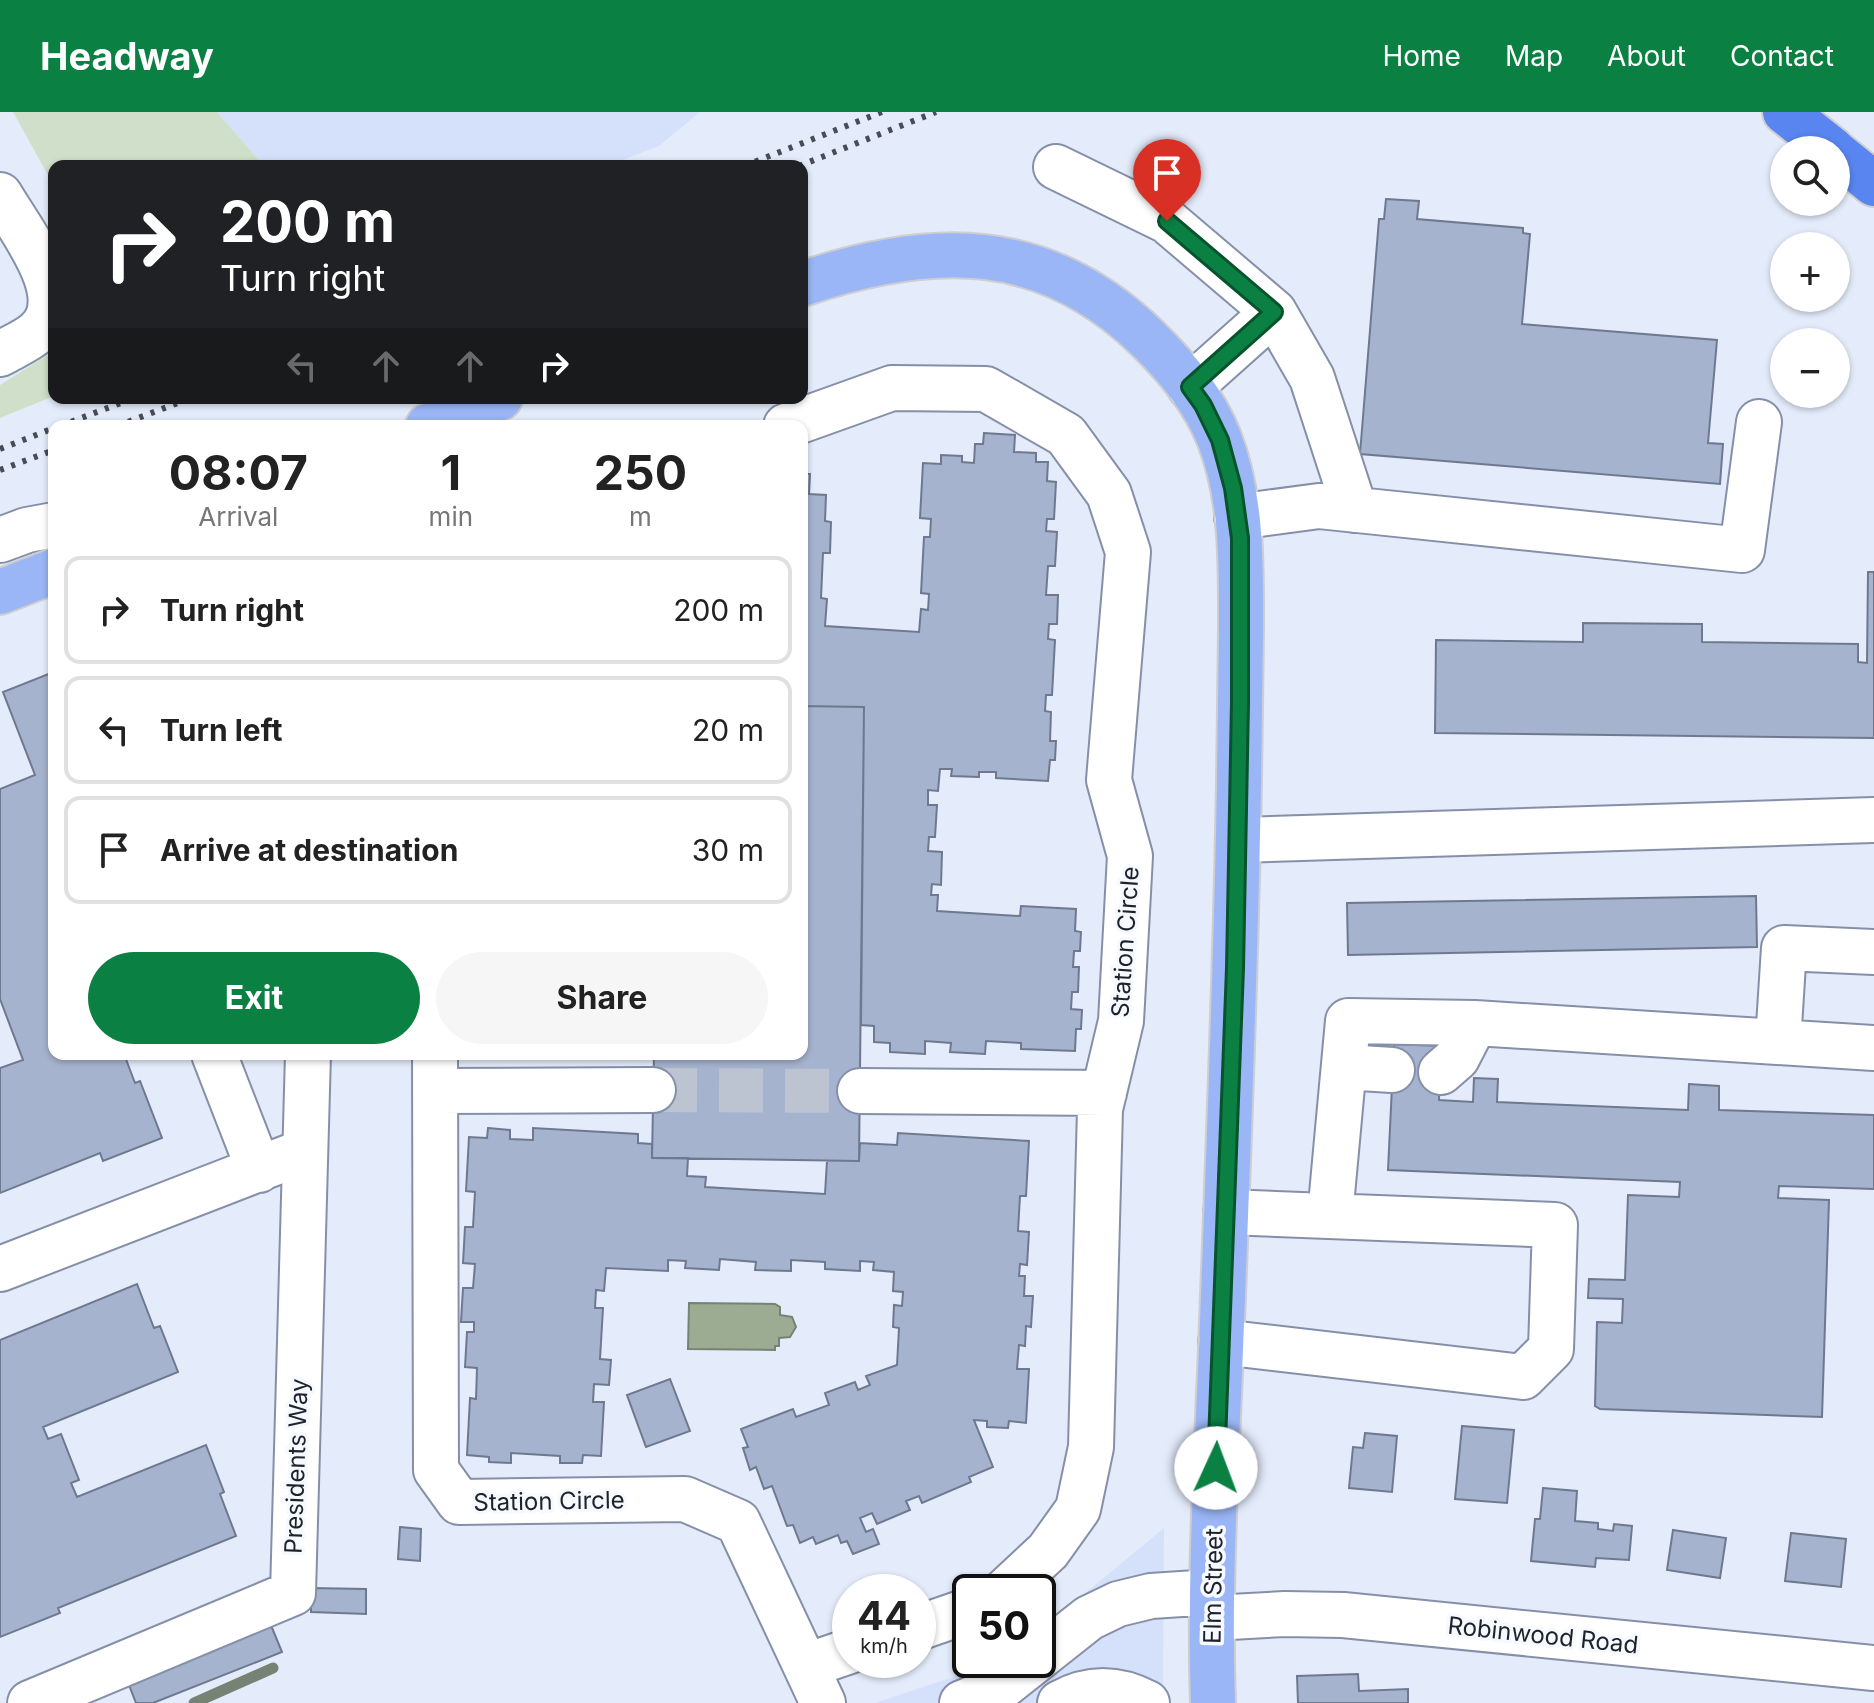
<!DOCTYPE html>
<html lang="en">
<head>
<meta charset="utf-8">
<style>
  body { margin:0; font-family:Inter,sans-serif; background:#f6f6f6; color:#222; height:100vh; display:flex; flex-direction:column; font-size:30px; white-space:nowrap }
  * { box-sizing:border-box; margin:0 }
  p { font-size:26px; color:#767676 }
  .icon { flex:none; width:44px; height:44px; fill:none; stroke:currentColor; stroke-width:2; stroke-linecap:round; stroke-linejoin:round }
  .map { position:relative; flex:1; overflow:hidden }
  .drawer { position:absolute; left:48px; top:308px; width:760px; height:640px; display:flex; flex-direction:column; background:#fff; border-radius:16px; box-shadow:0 2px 6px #0004 }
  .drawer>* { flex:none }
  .hud { position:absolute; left:48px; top:48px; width:760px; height:244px; border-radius:16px; box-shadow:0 2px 6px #0004; background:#202124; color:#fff; overflow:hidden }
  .buttons { position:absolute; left:1770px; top:24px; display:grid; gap:16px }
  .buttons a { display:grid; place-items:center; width:80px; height:80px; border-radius:50%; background:#fff; box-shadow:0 2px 6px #0004; font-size:40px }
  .speed { position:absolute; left:832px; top:1462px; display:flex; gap:16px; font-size:40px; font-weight:700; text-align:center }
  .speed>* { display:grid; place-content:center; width:104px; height:104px; border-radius:50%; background:#fff; box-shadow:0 2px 6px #0004; line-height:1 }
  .speed small { font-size:20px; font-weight:400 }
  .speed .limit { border:4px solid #111; border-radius:12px; background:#fff; color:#111 }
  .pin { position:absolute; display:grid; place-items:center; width:68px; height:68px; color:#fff; margin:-82px -34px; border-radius:50% 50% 50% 0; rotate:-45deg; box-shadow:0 0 8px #0007 }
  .pin .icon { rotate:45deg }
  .me { position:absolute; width:88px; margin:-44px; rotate:2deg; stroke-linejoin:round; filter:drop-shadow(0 0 6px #0008) }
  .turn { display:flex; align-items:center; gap:28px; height:168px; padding:0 40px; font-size:36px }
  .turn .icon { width:104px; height:104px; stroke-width:2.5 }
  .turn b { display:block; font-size:56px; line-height:68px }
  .lanes { display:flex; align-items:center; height:76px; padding:0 40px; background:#0003; justify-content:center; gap:40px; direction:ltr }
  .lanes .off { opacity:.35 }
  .eta { display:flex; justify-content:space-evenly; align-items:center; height:136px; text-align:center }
  .eta b { font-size:48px; font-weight:700; line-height:56px }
  .button { display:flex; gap:16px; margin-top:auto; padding:16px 40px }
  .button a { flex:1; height:92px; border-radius:48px; background:#0b8043; color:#fff; font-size:32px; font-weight:700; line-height:92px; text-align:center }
  .button a+a { background:#f6f6f6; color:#222 }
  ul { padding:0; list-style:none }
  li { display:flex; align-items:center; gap:24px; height:108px; margin:0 16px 12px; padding:0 24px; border:4px solid #e0e0e0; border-radius:16px }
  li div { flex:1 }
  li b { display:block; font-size:30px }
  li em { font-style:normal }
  header { display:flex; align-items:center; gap:48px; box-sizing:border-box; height:112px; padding:0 40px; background:#0b8043; color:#fff }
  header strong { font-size:38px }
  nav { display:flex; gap:44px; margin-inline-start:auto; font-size:28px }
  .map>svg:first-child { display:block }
  .built { fill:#d5e1fb }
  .green { fill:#d0dfc9 }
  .water { fill:#9bac93; stroke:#768374; stroke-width:2 }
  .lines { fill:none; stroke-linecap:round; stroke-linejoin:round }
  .stream { stroke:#768374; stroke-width:11 }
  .building { fill:#a6b3ce; stroke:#6e7990; stroke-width:2 }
  .minor-tunnel { stroke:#bcc4d2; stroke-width:44; stroke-dasharray:44 22; stroke-linecap:butt }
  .minor-casing { stroke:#8590a8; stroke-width:48 }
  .major-casing { stroke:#ceced1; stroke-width:48 }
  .highway-casing { stroke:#ceced1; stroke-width:48 }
  .minor { stroke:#fff; stroke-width:44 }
  .major { stroke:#9bb6f6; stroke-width:44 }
  .highway { stroke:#5885f0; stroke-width:44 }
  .rail { stroke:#474c57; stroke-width:6; stroke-dasharray:4 8; stroke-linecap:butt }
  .route-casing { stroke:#07532c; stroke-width:20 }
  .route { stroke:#0b8043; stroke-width:14 }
  .labels { text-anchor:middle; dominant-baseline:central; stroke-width:7; stroke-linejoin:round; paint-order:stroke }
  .street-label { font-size:24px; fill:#1e222c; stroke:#f6f9fe }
</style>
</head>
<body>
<header>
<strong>Headway</strong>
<nav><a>Home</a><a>Map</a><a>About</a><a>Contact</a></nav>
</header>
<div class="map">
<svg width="1874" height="1591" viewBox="0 0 1874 1591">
  <rect width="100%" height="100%" fill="#e4ecfb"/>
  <path class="built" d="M217,0H700L659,34L607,54H264Z
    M1164,1416L1163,1591H875L1004,1548Z"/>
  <path class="green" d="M13,0H217L264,54H54V74Z
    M54,239V284L0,306V273Z"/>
  <path class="water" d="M689,1191L775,1192L780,1195V1203L792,1205L796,1215L790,1225L779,1226V1234H775V1238L688,1237Z"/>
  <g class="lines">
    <path class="stream" d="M194,1591L273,1556"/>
  </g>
  <path class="building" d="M1386,87L1419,89L1417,107L1523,116V121L1530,122L1522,212L1717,228L1708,331L1723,332L1720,372L1360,342L1379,107H1384Z
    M984,321L1015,323L1014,340L1036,341V350H1048L1047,369L1056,370L1054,407H1047L1046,419L1057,420L1055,454H1048L1046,483H1058L1057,512H1049L1048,527L1055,528L1052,583H1046L1045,599L1051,600L1050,629H1056L1055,648H1050L1048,669L996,666V660H979V665L951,664L952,657H940L938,679L928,678V693H937L935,725H929L928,739L942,740L941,773L932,772L931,783H938L937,799L1020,804L1021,794L1076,797L1075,819L1081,820L1080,839H1074L1073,855H1079L1078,880H1072L1071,897L1082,898L1081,917H1076L1075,939L1021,937V931L986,929L985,942L950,940L951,931L925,929V942L890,940V931L874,930V914L861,913L864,595L802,594V362H810L809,382L826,383L825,409L831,410L830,441H823L821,486L827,487L825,514L919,520L921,497L928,498L929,482L921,481L924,425H930L931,407L920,406L923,351L941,352V343L962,344V350L974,351L975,332H983Z
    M1868,460H1874V626L1435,621L1436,528L1583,530V511L1702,512V530L1858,532V550L1867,551Z
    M51,561L54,567V942H124L135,971L140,969L162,1026L103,1049L100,1041L0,1081V956L23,948L0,887V677L35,663L3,580Z
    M802,594L864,595L859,1049L652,1046L654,942H802Z
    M1756,784L1757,835L1348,843L1347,791Z
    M1394,932L1441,934L1439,988L1473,990L1474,966L1498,967L1497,990L1688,998L1689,972L1719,974V998L1874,1003V1077L1779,1074L1778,1086L1829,1088L1822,1305L1600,1297L1595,1294L1597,1210L1622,1211L1623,1187L1588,1186L1589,1167L1625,1168L1628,1083L1679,1085L1680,1070L1388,1058Z
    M488,1016L510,1018V1027L533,1028V1016L638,1022V1031L652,1032V1046H688L687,1064L706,1065L705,1075L825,1082L827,1049H859L860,1031L897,1033L898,1021L1029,1029L1026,1084H1020L1018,1119L1029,1120L1027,1153L1020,1152L1019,1164H1025L1024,1184H1033L1031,1215L1026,1214L1025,1234L1019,1233L1017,1257H1029L1026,1311L1009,1309L1008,1316L987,1315V1309L974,1308L993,1355L969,1365L971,1370L922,1391L919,1384L906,1389L910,1398L877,1412L872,1401L860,1406L866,1420L873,1417L879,1432L853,1442L847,1429L841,1431L838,1423L816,1432L813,1425L800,1431L793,1413L787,1414L772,1374L764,1377L756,1355L750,1358L743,1336L748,1335L741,1317L793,1297L796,1305L829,1293L825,1281L855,1270L858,1278L870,1273L866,1264L897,1253L899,1216L893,1215L894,1193L902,1194L903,1180L893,1179L894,1160L873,1158L874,1150L860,1149V1159L825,1157V1150L791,1148V1159L755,1158L756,1150L720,1147L719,1158L685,1156L686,1149L668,1148V1159L606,1156L604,1179L596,1178L595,1196H603L600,1247L611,1248L609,1273L594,1272L593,1290H604L601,1344L583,1343L582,1351H560V1344L511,1341V1351L489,1350V1345L467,1343L470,1286L476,1287L477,1256L465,1255L467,1220H474V1210H461L463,1176H473L475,1152L463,1151L465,1115H473L475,1080L466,1079L469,1025L487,1026Z
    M137,1172L154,1216L160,1214L178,1260L43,1315L48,1327L61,1322L79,1368L71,1371L77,1385L206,1333L224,1380L220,1382L236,1424L58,1496L60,1501L0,1525V1228Z
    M670,1267L690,1319L646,1335L627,1283Z
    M1462,1314L1514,1318L1507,1391L1455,1387Z
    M1365,1321L1397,1324L1392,1380L1349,1376L1353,1335L1363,1336Z
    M1543,1376L1577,1379L1575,1409L1598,1411V1417L1613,1419L1614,1412L1632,1414L1629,1448L1596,1446L1595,1455L1531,1449L1535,1407H1540Z
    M400,1415L421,1417L420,1449L398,1447Z
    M1673,1418L1726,1426L1720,1466L1667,1458Z
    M1791,1421L1846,1427L1841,1475L1785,1469Z
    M311,1476L366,1477V1502L311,1500Z
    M270,1511L282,1540L153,1591H136L127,1568Z
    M1358,1562L1359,1579L1408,1577V1591H1298L1297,1564Z"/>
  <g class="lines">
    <path class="minor-tunnel" d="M653,978L860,979"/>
    <g class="minor-casing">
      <path id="minor" d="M1056,55L1167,109L1274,200L1312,266L1355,398
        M0,83C19,116 77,187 37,220C27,229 12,235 0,242
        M1190,275L1274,200
        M786,314L892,276L986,277L1066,323L1109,382L1128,440L1109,668L1130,744L1121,909L1100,997L1091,1335L1078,1397L1048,1439L1004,1480
        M1237,405L1319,394L1742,438L1759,310
        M0,428L27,418L54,413
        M1238,728L1874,708
        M1778,930L1784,836L1874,840
        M214,942L259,1058
        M435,942L436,1358L459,1390L685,1387L738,1410L823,1591
        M1344,955L1392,958
        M1441,960L1457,946L1475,911
        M435,979L653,978
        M860,979L1104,981
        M1330,1104L1348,909L1475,911L1874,936
        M0,1157L305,1039
        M1221,1230L1523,1265L1551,1237L1555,1113L1226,1100
        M1212,1506L1285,1502L1343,1503L1874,1556
        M918,1516L970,1498
        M806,1554L850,1539
        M30,1591L293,1481L308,942
        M962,1591L1003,1574L1089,1506L1118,1492L1151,1484L1212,1480
        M1060,1591C1089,1575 1117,1575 1147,1591"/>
    </g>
    <g class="major-casing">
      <path id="major" d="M802,172C932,128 1044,126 1147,226C1176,254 1204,288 1219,326C1243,387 1241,455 1241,519C1240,569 1240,619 1239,669C1236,859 1228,1048 1221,1237C1216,1355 1209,1473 1213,1591
        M428,314L500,286
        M0,480L54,459"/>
    </g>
    <g class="highway-casing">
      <path id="highway" d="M1785,0L1833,38
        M1836,41L1874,72"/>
    </g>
    <use href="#minor" class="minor"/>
    <use href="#major" class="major"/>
    <use href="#highway" class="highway"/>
    <path class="rail" d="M744,54L882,0
      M799,54L936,0
      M60,314L134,286
      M117,314L191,286
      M0,337L54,316
      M0,358L54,338"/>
  </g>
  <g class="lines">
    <g class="route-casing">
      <path id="route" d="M1167,109L1274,200L1190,275L1203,293L1220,328L1233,376L1240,426V590L1235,856L1216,1356"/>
    </g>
    <use href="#route" class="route"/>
  </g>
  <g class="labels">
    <g class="street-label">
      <text transform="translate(1125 830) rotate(-86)">Station Circle</text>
      <text transform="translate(296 1354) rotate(-88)">Presidents Way</text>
      <text transform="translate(549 1389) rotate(-1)">Station Circle</text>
      <text transform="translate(1213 1474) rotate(-89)">Elm Street</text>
      <text transform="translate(1543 1523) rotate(6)">Robinwood Road</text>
    </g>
  </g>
</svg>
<div class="buttons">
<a><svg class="icon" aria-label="search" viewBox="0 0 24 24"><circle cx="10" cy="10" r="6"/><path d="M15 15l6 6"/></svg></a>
<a>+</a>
<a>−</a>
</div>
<div class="speed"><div>44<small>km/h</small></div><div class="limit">50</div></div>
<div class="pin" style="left:1167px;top:109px;background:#d93025"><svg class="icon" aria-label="arrive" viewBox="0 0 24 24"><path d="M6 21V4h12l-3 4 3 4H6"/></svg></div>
<svg class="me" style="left:1216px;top:1356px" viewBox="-20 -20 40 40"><circle r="19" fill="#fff"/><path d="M0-13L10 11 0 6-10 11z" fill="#0b8043"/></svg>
<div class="hud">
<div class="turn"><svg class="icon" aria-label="right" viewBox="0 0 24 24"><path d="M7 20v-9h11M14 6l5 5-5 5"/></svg><div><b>200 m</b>Turn right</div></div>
<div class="lanes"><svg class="icon off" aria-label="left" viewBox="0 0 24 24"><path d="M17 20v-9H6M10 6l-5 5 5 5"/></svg><svg class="icon off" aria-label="ahead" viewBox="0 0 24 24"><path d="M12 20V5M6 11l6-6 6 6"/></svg><svg class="icon off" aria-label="ahead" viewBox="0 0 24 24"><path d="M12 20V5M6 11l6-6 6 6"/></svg><svg class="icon" aria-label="right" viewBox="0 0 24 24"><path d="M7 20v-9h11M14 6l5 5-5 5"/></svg></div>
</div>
<section class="drawer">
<div class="eta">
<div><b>08:07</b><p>Arrival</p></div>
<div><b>1</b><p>min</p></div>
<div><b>250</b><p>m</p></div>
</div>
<ul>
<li><svg class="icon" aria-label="right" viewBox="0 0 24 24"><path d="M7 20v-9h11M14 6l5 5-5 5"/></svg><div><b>Turn right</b></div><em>200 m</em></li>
<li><svg class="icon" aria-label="left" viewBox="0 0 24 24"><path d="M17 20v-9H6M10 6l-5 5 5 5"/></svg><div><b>Turn left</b></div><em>20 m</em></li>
<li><svg class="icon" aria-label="arrive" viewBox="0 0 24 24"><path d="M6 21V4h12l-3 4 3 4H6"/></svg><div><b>Arrive at destination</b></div><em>30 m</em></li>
</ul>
<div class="button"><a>Exit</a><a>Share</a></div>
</section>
</div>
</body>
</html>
